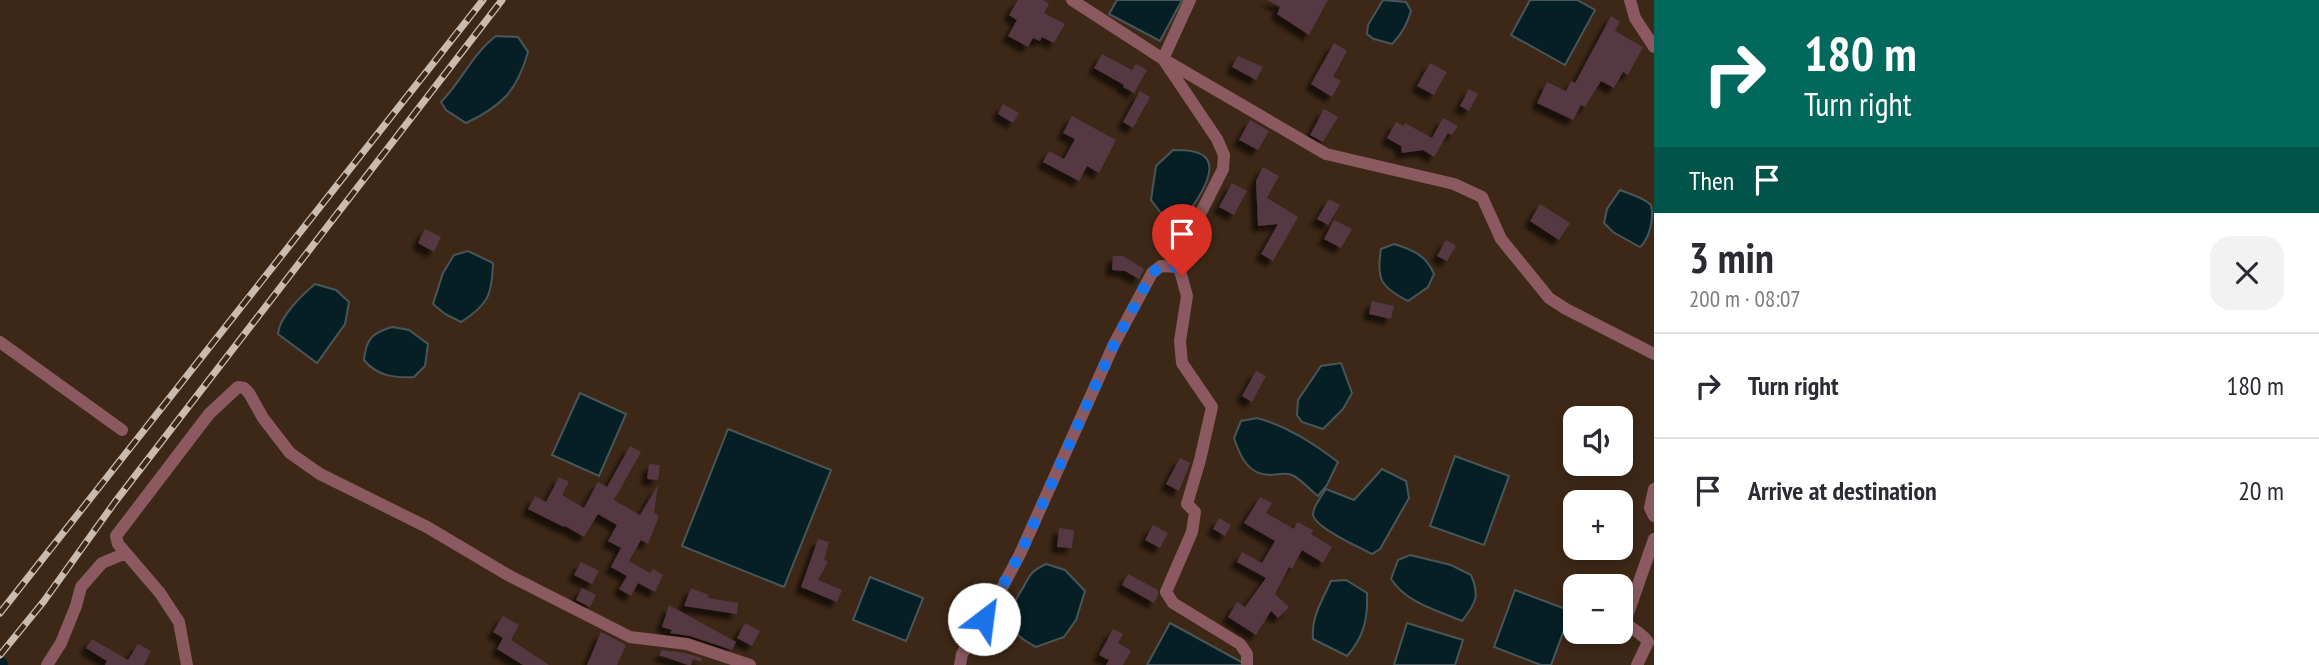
<!DOCTYPE html>
<html lang="en">
<head>
<meta charset="utf-8">
<style>
  body { margin:0; font-family:"PT Sans Narrow",sans-serif; background:#f2f2f3; color:#2b2b33; height:100vh; display:flex; flex-direction:column; font-size:26px; white-space:nowrap }
  * { box-sizing:border-box; margin:0 }
  p { font-size:23px; color:#7c7c81 }
  .icon { flex:none; width:38px; height:38px; fill:none; stroke:currentColor; stroke-width:2; stroke-linecap:round; stroke-linejoin:round }
  .map { position:relative; flex:1; overflow:hidden }
  .panel { display:flex; flex-direction:column; background:#fff; width:665px }
  .panel>* { flex:none }
  .top-card { background:#00695c; color:#fff; overflow:hidden }
  .controls { position:absolute; left:1563px; top:406px; display:grid; gap:14px }
  .controls a { display:grid; place-items:center; width:70px; height:70px; border-radius:14px; background:#fff; box-shadow:0 4px 10px #0003; font-size:35px }
  .pin { position:absolute; display:grid; place-items:center; width:60px; height:60px; color:#fff; margin:-72px -30px; border-radius:50% 50% 50% 0; rotate:-45deg; box-shadow:0 0 7px #0007 }
  .pin .icon { rotate:45deg }
  .me { position:absolute; width:77px; margin:-38px; rotate:30deg; stroke-linejoin:round; filter:drop-shadow(0 0 5px #0008) }
  .turn { display:flex; align-items:center; gap:24px; height:147px; padding:0 35px; font-size:32px }
  .turn .icon { width:91px; height:91px; stroke-width:2.5 }
  .turn b { display:block; font-size:49px; line-height:60px }
  .then { display:flex; align-items:center; height:66px; padding:0 35px; background:#0003; gap:14px; font-size:26px }
  .round { display:grid; place-items:center; flex:none; width:74px; height:74px; border-radius:21px; background:#f2f2f3 }
  .head { display:flex; align-items:center; justify-content:space-between; height:119px; padding:0 35px }
  h1 { font-size:42px; font-weight:700; line-height:52px }
  ul { padding:0; list-style:none }
  li { display:flex; align-items:center; gap:21px; height:105px; padding:0 35px; border-top:2px solid #e1e1e2 }
  li div { flex:1 }
  li b { display:block; font-size:26px }
  li em { font-style:normal }
  main { display:flex; flex:1; min-height:0 }
  .map>svg:first-child { display:block }
  .water { fill:#051f25; stroke:#495658; stroke-width:2 }
  .lines { fill:none; stroke-linecap:round; stroke-linejoin:round }
  .canal { stroke:#051f25; stroke-width:14 }
  .building { fill:#543842; filter:url(#shadow) }
  .street { stroke:#8a5a60; stroke-width:12 }
  .rail-casing { stroke:#cbbbaf; stroke-width:7 }
  .rail { stroke:#3d2817; stroke-width:4.5; stroke-dasharray:13; stroke-linecap:butt }
  .route { stroke:#1a73e8; stroke-width:12; stroke-dasharray:0 21.6 }
</style>
</head>
<body>
<main>
<div class="map">
<svg width="1654" height="665" viewBox="0 0 1654 665">
  <defs>
    <filter id="shadow"><feDropShadow dx="-6" dy="6" stdDeviation="2" flood-color="#0009"/></filter>
  </defs>
  <rect width="100%" height="100%" fill="#3d2817"/>
  <path class="water" d="M1117,0H1182L1160,41L1109,14Z
    M1383,0L1406,2L1411,11C1407,25 1402,34 1392,44L1374,39L1367,34L1368,25Z
    M1530,0H1577L1595,10L1565,65L1511,35Z
    M496,36L518,37L528,52C517,91 502,106 466,123L446,110L441,102C462,81 472,54 496,36Z
    M1173,150C1184,150 1197,150 1205,157C1220,171 1192,209 1181,220L1161,213L1151,200L1156,166Z
    M1620,190C1630,194 1645,198 1651,205C1654,218 1650,238 1640,247L1613,232L1604,223L1607,209Z
    M1394,244C1413,250 1426,255 1434,274L1428,287L1408,301C1381,287 1376,280 1381,249Z
    M468,251L493,263C492,295 488,305 461,322L445,314L433,304L443,273L454,255Z
    M315,284L336,290L349,302L345,324L317,363L278,334C279,317 302,295 315,284Z
    M392,327L409,330L428,344L425,366L414,377C394,378 377,376 364,360C366,339 372,333 392,327Z
    M1341,363L1352,393L1343,409L1323,429L1302,422L1297,415L1298,400L1321,366Z
    M580,393L626,414L599,476L552,455Z
    M1257,418C1287,426 1313,443 1338,462L1327,485L1318,496C1310,490 1301,479 1292,475C1284,472 1278,475 1270,475C1248,475 1240,456 1234,438L1241,421Z
    M728,429L831,470L784,587L682,546Z
    M1455,456L1509,476L1484,545L1430,526Z
    M1382,469L1406,481L1409,498L1380,549L1372,554C1361,548 1313,527 1313,514C1313,507 1322,495 1326,489L1354,500Z
    M1410,555L1451,565L1471,575C1480,596 1476,603 1462,621C1436,610 1407,603 1391,579L1398,560Z
    M1046,564L1065,570L1085,591L1076,620L1064,637L1036,647C1005,631 1003,619 1021,591C1030,576 1029,572 1046,564Z
    M870,577L923,598L906,641L853,620Z
    M1346,580L1367,593C1368,618 1364,637 1347,656L1313,639C1311,617 1322,601 1331,581Z
    M1515,590L1571,611L1551,665H1541L1494,647Z
    M1170,623L1245,664L1244,665H1147Z
    M1407,623L1463,640L1455,665H1394Z"/>
  <g class="lines">
    <path class="canal" d="M0,663L1,665"/>
  </g>
  <path class="building" d="M1018,0H1043L1049,4L1044,13L1065,24L1054,43L1042,37L1040,41L1033,38L1028,47L1008,36L1017,20L1009,15Z
    M1267,0H1328L1309,35L1277,14L1280,7Z
    M1611,16L1620,22L1615,31L1643,47L1628,75L1623,72L1614,88L1601,81L1585,107L1581,105L1573,120L1537,103L1547,82L1566,91L1571,81L1575,83Z
    M1334,43L1347,51L1333,77L1341,81L1332,97L1311,84Z
    M1102,54L1132,70L1136,64L1147,70L1134,93L1123,87L1124,85L1094,68Z
    M1238,56L1263,67L1256,80L1232,67Z
    M1430,63L1447,72L1434,95L1417,86Z
    M1469,89L1478,94L1469,111L1460,106Z
    M1140,91L1150,97L1133,128L1123,122Z
    M1003,104L1019,113L1013,123L998,114Z
    M1324,109L1338,117L1323,142L1310,135Z
    M1072,116L1116,140L1099,173L1087,166L1079,181L1043,162L1049,151L1064,159L1075,139L1063,133Z
    M1443,118L1458,126L1452,135L1448,133L1434,157L1423,150L1402,153L1401,146L1387,138L1396,122L1404,126L1405,123L1432,138Z
    M1250,120L1269,131L1258,150L1239,140Z
    M1263,167L1279,176L1267,198L1298,217L1273,261L1261,254L1278,224L1258,226L1256,181Z
    M1232,183L1247,191L1234,215L1219,207Z
    M1329,199L1340,205L1328,225L1317,219Z
    M1540,204L1570,223L1559,240L1530,221Z
    M1334,220L1352,229L1341,248L1324,239Z
    M425,229L441,237L434,252L418,243Z
    M1446,240L1456,246L1447,261L1437,256Z
    M1113,256H1123L1144,269L1139,279L1125,271L1112,270Z
    M1372,301L1394,306L1391,319L1369,314Z
    M1256,371L1266,376L1252,402L1242,396Z
    M1620,440L1633,441L1631,463H1620Z
    M630,446L641,452L614,500L640,515L658,485L654,513L659,516L648,544L641,540L629,561L650,573L653,569L663,575L655,592L638,583L631,596L619,589L627,576L611,567L621,548L608,541L617,525L598,514L584,537L565,526L564,527L528,509L535,496L546,502L559,477L569,482L562,495L584,508L598,482L607,487Z
    M1180,458L1190,463L1179,491L1166,484Z
    M649,464L660,465L658,480L647,479Z
    M1260,497L1272,503L1266,513L1294,529L1297,522L1313,530L1311,534L1332,547L1323,563L1302,550L1292,569L1289,567L1275,594L1289,607L1278,618L1271,611L1256,635L1228,617L1237,602L1245,607L1266,578L1237,562L1242,552L1262,563L1275,541L1244,523Z
    M1219,518L1231,525L1225,536L1213,529Z
    M1153,525L1168,533L1160,548L1145,540Z
    M1059,528L1074,530L1072,548L1057,547Z
    M818,539L829,542L824,560L828,562L818,580L842,590L837,602L801,587Z
    M581,562L599,571L592,584L574,575Z
    M1128,574L1158,590V595L1154,603L1122,585Z
    M582,588L596,595L590,607L576,600Z
    M691,588L709,595L708,598L738,603L737,614L684,606Z
    M669,605L736,642L732,650L690,636L670,633L672,630L662,627Z
    M503,616L519,625L511,640L549,665H523L497,649L503,638L493,632Z
    M745,623L760,631L752,646L737,638Z
    M1113,629L1123,634L1118,643L1131,651L1123,665H1106L1109,660L1099,655Z
    M601,632L626,645L617,665H587Z
    M92,639L128,660L138,644L151,651L144,665H105L107,661L86,648Z
    M662,650L685,653L702,658L701,662L693,659L691,665H688L659,655Z"/>
  <g class="lines">
    <path class="street" d="M1072,0L1163,59L1326,154L1454,184L1482,197L1501,239L1549,298L1566,309L1654,354
      M1190,0L1163,59L1217,139L1224,155L1223,169L1179,256V267L1187,296L1180,341L1182,363L1212,407L1200,460L1187,504L1195,512L1192,532L1166,592L1173,603L1240,644L1247,654V665
      M1630,0L1635,18L1654,47
      M0,342L122,430
      M1654,489L1650,508L1654,516
      M47,665L61,643L76,606L81,587L102,563L126,553
      M187,665L179,622L160,593L118,544L116,536L209,414L238,387L244,388L249,393L263,418L290,453L320,474L427,527L508,575L630,637L687,644L750,665
      M960,665L962,654L994,603L1020,554L1114,344L1152,273L1161,266L1179,267
      M1637,665L1648,642C1641,632 1632,630 1625,622L1654,539"/>
    <g class="rail-casing">
      <path id="rail" d="M0,613L483,0
        M0,655L44,601L115,502L502,0"/>
    </g>
    <use href="#rail" class="rail"/>
  </g>
  <g class="lines">
    <path class="route" d="M984,619L1020,554L1114,344L1152,273L1161,266L1179,267L1182,276"/>
  </g>
</svg>
<div class="controls">
<a><svg class="icon" aria-label="sound" viewBox="0 0 24 24"><path d="M4 9h4l5-4v14l-5-4H4zM17 9q2 3 0 6"/></svg></a>
<a>+</a>
<a>−</a>
</div>
<div class="pin" style="left:1182px;top:276px;background:#d93025"><svg class="icon" aria-label="arrive" viewBox="0 0 24 24"><path d="M6 21V4h12l-3 4 3 4H6"/></svg></div>
<svg class="me" style="left:984px;top:619px" viewBox="-20 -20 40 40"><circle r="19" fill="#fff"/><path d="M0-13L10 11 0 6-10 11z" fill="#1a73e8"/></svg>
</div>
<section class="panel">
<div class="top-card">
<div class="turn"><svg class="icon" aria-label="right" viewBox="0 0 24 24"><path d="M7 20v-9h11M14 6l5 5-5 5"/></svg><div><b>180 m</b>Turn right</div></div>
<div class="then">Then<svg class="icon" aria-label="arrive" viewBox="0 0 24 24"><path d="M6 21V4h12l-3 4 3 4H6"/></svg></div>
</div>
<div class="head"><div><h1>3 min</h1><p>200 m · 08:07</p></div><a class="round"><svg class="icon" aria-label="close" viewBox="0 0 24 24"><path d="M6 6l12 12M18 6L6 18"/></svg></a></div>
<ul>
<li><svg class="icon" aria-label="right" viewBox="0 0 24 24"><path d="M7 20v-9h11M14 6l5 5-5 5"/></svg><div><b>Turn right</b></div><em>180 m</em></li>
<li><svg class="icon" aria-label="arrive" viewBox="0 0 24 24"><path d="M6 21V4h12l-3 4 3 4H6"/></svg><div><b>Arrive at destination</b></div><em>20 m</em></li>
</ul>
</section>
</main>
</body>
</html>
